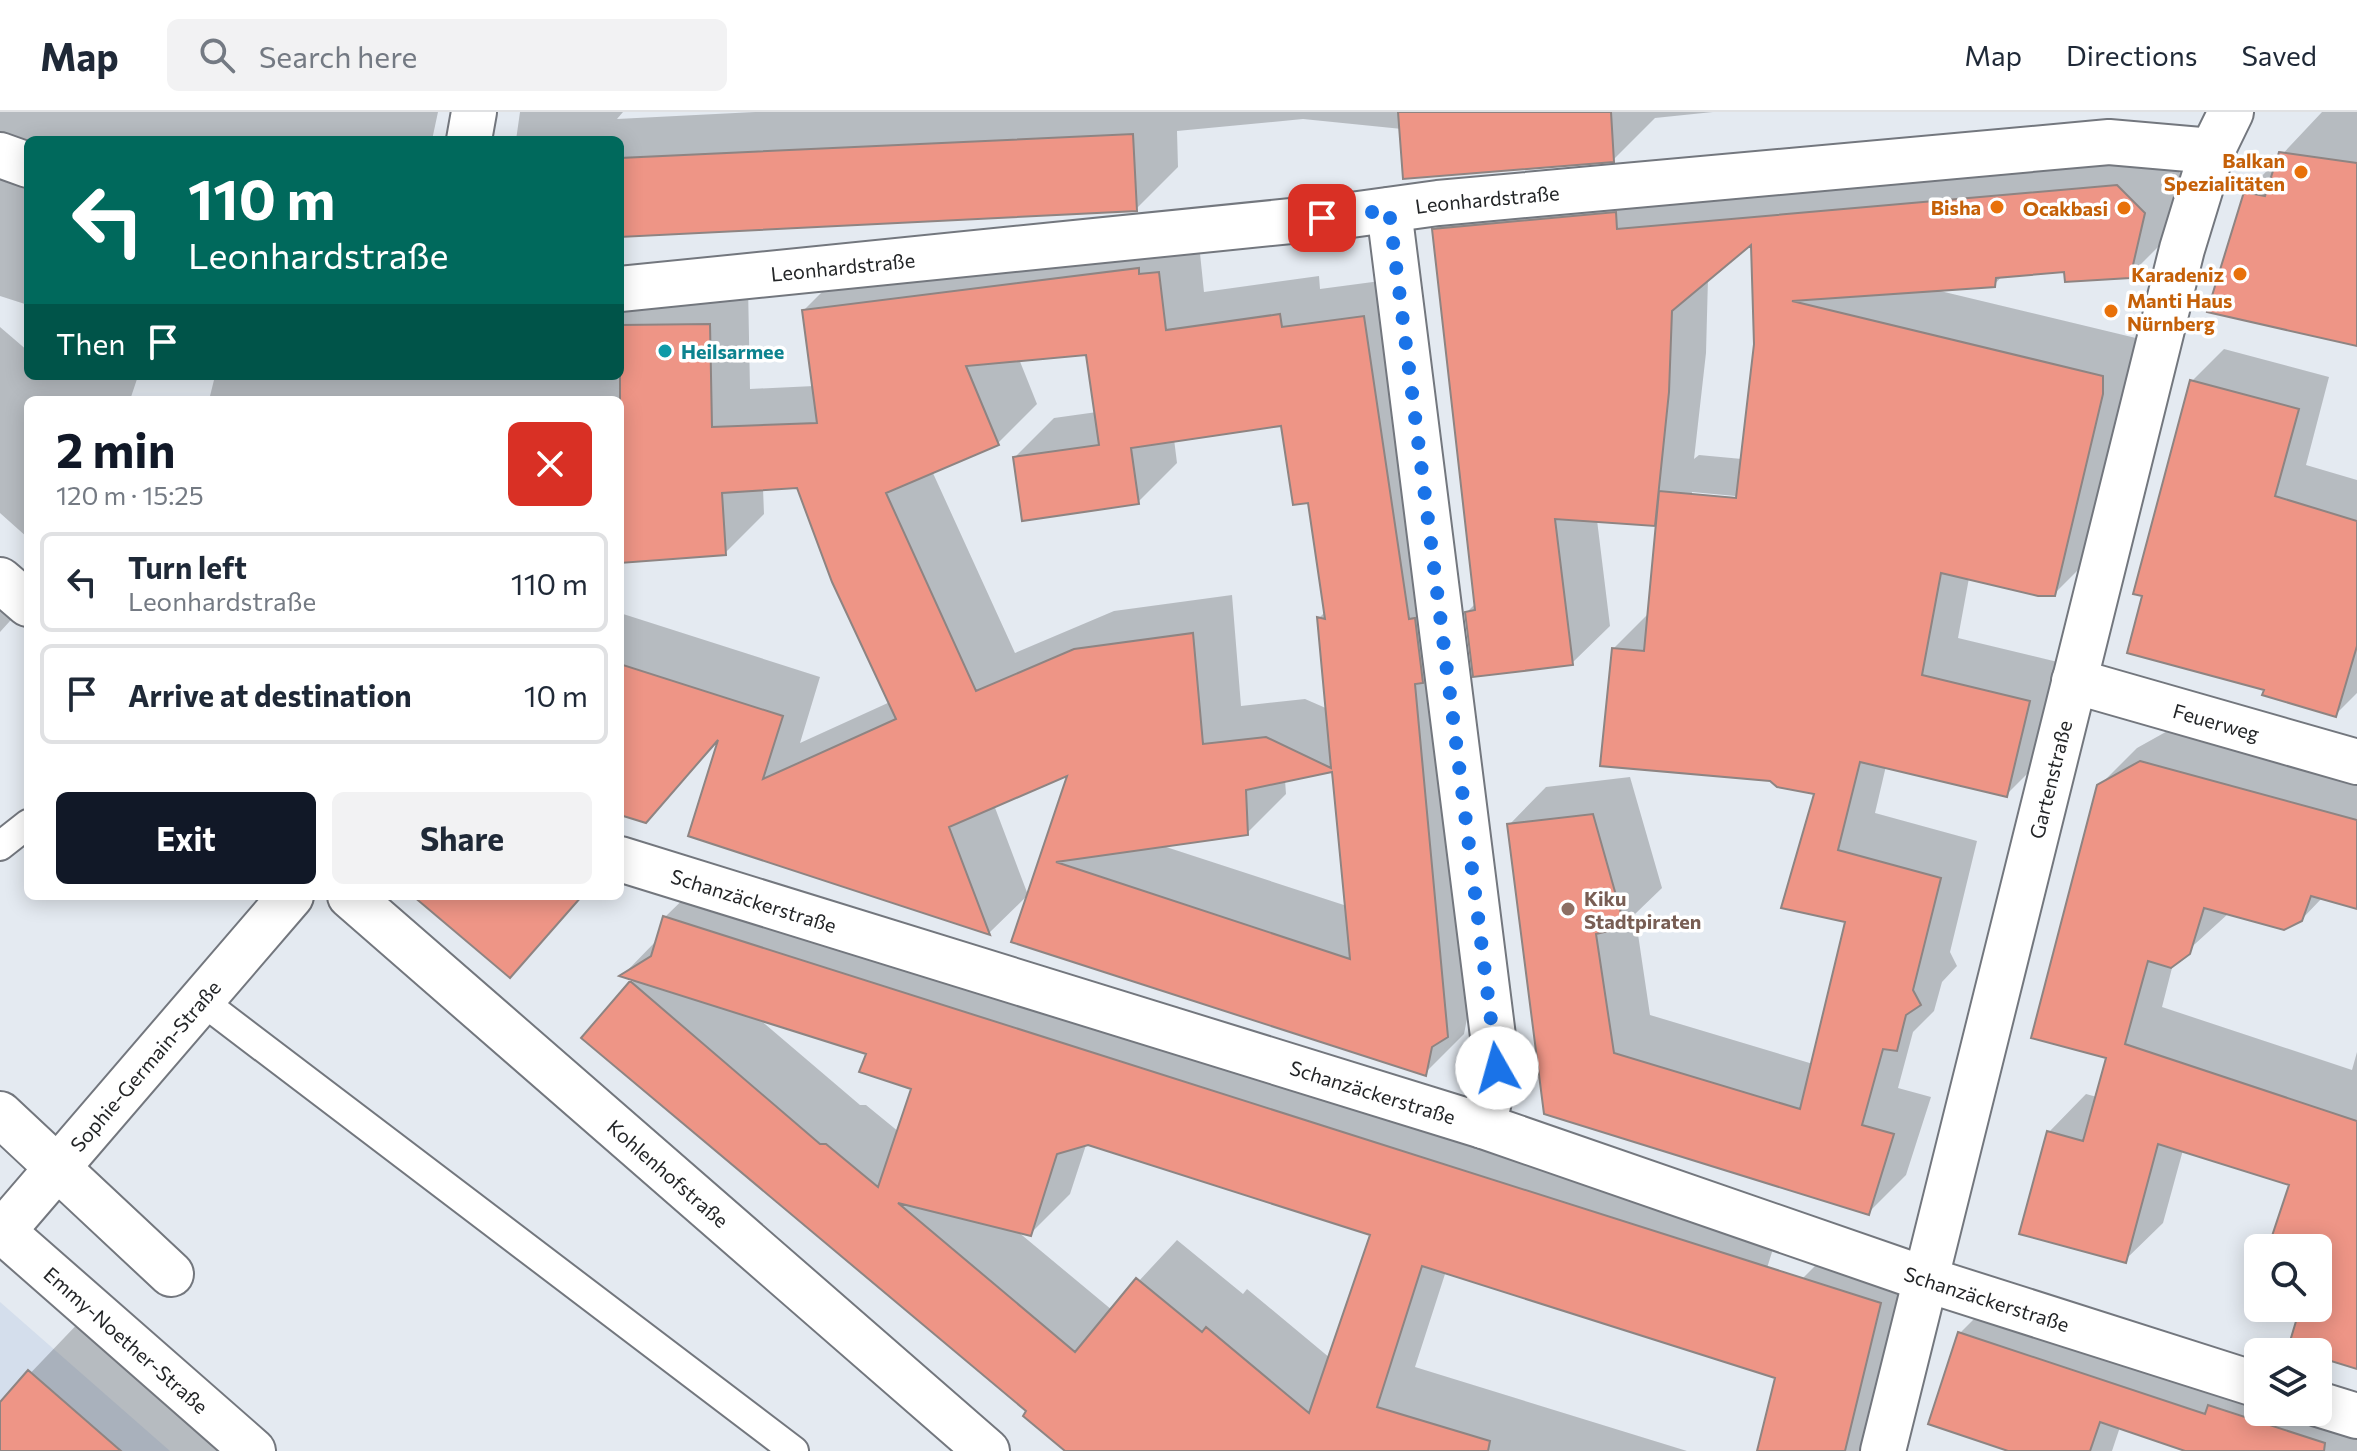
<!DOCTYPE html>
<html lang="en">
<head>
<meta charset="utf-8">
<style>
  body { margin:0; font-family:Commissioner,sans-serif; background:#f2f2f3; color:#1f2937; height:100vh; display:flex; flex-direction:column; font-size:30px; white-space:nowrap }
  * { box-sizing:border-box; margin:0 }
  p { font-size:26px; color:#747a83 }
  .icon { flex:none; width:44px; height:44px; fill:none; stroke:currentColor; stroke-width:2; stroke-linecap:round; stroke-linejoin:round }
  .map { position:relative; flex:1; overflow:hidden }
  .drawer { position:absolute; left:24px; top:284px; width:600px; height:504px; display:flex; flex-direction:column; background:#fff; border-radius:12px; box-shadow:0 4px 20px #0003 }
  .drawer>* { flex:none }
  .banner { position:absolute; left:24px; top:24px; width:600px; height:244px; border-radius:12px; box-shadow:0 4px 20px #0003; background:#00695c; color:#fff; overflow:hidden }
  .tools { position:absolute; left:2244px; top:1122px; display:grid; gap:16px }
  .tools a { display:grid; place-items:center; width:88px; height:88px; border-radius:12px; background:#fff; box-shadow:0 4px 20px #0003; font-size:40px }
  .pin { position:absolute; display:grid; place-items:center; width:68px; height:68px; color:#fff; margin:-34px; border-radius:16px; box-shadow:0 4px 12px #0006 }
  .me { position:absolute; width:88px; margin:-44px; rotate:353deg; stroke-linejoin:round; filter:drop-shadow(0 0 6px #0008) }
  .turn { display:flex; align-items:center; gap:28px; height:168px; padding:0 32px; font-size:36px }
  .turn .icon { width:104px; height:104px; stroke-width:2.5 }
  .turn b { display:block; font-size:56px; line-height:68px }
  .then { display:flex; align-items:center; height:76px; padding:0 32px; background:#0003; gap:16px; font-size:30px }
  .round { display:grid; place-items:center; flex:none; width:84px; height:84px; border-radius:12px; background:#f2f2f3 }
  .overview { display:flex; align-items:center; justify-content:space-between; height:136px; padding:0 32px }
  h1 { font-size:48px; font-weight:700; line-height:60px; color:#111827 }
  .primary-button { display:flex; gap:16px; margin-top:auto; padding:16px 32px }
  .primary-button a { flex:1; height:92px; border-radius:12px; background:#111827; color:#fff; font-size:32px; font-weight:700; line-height:92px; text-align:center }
  .primary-button a+a { background:#f2f2f3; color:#1f2937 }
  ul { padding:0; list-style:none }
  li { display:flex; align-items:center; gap:24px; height:100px; margin:0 16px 12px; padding:0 16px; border:4px solid #e0e1e3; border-radius:12px }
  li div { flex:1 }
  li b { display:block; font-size:30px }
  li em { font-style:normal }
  header { display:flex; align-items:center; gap:48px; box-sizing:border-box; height:112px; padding:0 40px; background:#fff; border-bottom:2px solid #e0e1e3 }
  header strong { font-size:38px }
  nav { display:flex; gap:44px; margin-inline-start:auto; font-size:28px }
  .search { width:560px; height:72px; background:#f2f2f3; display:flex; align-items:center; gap:20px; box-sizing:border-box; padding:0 28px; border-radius:12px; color:#747a83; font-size:30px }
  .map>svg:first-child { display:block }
  .built { fill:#d4deec }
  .shadow { fill:#0003; fill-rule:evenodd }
  .building { fill:#ee9586; stroke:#8e8482; stroke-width:2; fill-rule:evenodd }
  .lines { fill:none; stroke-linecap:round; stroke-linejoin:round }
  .lane-casing { stroke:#73777e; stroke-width:32 }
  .street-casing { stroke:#73777e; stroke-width:48 }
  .secondary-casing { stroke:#73777e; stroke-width:48 }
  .lane { stroke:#fff; stroke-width:28 }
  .street { stroke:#fff; stroke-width:44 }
  .secondary { stroke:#fff; stroke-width:44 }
  .route { stroke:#1a73e8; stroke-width:14; stroke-dasharray:0 25.2 }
  .food-dot { fill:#e8710a; stroke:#fff; stroke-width:3 }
  .culture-dot { fill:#0f9aa8; stroke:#fff; stroke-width:3 }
  .education-dot { fill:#8d6e63; stroke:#fff; stroke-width:3 }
  .labels { text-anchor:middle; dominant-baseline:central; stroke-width:7; stroke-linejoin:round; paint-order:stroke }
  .food-label { font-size:20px; font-weight:bold; fill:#c56008; stroke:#fff; text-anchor:end }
  .street-label { font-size:20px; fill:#232527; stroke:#fff }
  .culture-label { font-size:20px; font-weight:bold; fill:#0d838f; stroke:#fff; text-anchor:start }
  .education-label { font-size:20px; font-weight:bold; fill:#785e54; stroke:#fff; text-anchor:start }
</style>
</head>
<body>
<header>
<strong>Map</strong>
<div class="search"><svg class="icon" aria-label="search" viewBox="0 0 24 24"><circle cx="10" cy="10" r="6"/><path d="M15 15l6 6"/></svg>Search here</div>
<nav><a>Map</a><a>Directions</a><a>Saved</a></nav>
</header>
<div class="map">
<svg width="2357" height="1339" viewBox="0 0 2357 1339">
  <rect width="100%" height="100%" fill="#e4eaf1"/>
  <path class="built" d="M0,1190L170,1339H0Z"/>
  <path class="shadow" d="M0,0H438L432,28H28V193L0,184Z
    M520,0H623L617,7L755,0H1713L1655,6L1613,48L1428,65L1402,17L1303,7L1177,19L1178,55L1136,97L620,122V28H516Z
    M2322,0H2357V232L2246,81Z
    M2155,36L2182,63L2167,126L2129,164L2066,158L2003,163L1994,173L1936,178L2140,227L2092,444L2054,482L1969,466L1958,526L2066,552L2044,645L2006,683L1886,654L1875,701L1977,729L1950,840L1957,854L1942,870L1934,899L1913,920L1898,976L1931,985L1906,1063L1868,1101L1546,1000L1509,713L1546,675L1630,665L1662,776L1635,802L1650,903L1813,952L1848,809L1816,680L1614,536L1649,501L1658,408L1654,412L1597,408L1610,514L1572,551L1467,500L1476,491L1434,118L1471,80ZM1753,129L1756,232L1742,347L1699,343L1694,347L1706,241L1708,166ZM1692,380L1746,385L1745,389L1692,384Z
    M1198,122L1204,180L1319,164L1320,177L1403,166L1468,902L1464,922L1425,961L1013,828L1070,660L994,693L1028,783L989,821L691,723L719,629L645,709L620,701V501L820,565L800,631L890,590L798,374L763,376L764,402L725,441L620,449V288H209L215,264H620V176L748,174L750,277L814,274L804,198L843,159ZM1088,241L1097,300L1054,306L1015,345L1138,390L1177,351L1174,327L1282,312L1310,388L1326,499L1319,506L1328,597L1305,587L1241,594L1232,483L1114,499L1015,541L932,359L998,331L1037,292L1019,247ZM1334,658L1347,794L1160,733L1247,721L1286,682L1285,668Z
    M0,215L28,239V264H138L130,288H28V426L0,401Z
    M2224,237L2329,265L2306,353L2357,368V581L2335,603L2266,576L2145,482L2192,269Z
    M0,451L28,489L0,520Z
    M2180,612L2357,661V794L2323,785L2301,808L2229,801L2173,852L2162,895L2352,958L2357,940V1255L2318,1243V1240L2290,1235L2302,1196H2318V1136H2271L2292,1072L2183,1038L2163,1111L2125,1148L2049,1020L2086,982L2097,985L2108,945L2099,674L2137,636Z
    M705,766L1782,1108L1752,1204L1446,1159L1415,1255L1687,1339H1070L1029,1299L584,926L635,867L623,863L658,827L665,805ZM758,906L868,940L914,975L899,1020L866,993H860ZM1087,1030L1372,1121L1330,1246L1247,1177L1243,1182L1177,1128L1112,1198L1017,1119L1030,1122L1070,1082Z
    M1846,1123L1923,1147L1877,1339H1759L1803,1166Z
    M1995,1186L2258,1263V1300L2357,1295V1339H2192L2120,1315L2112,1339H2014L1960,1221Z
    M86,1203L241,1339H0V1293Z"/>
  <path class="building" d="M1398,0H1611L1614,50L1403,67Z
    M1133,22L1137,99L620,125V46Z
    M2279,40L2357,51V234L2207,200L2244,80L2265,84Z
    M2117,73L2145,101L2130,166L2065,170L2064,160L1996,166L1995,175L1792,189L2103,264V282L2055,484H2038L1941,461L1922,563L2030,589L2007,685L1860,650L1838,738L1941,766L1913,878L1921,893L1906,903L1897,939L1883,937L1862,1013L1894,1022L1869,1103L1544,1002L1507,712L1593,702L1625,815L1596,822L1614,941L1800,997L1845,810L1781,796L1814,682L1777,675L1770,669L1600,654L1612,536L1644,539L1659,379L1736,386L1754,232L1751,133L1672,199L1669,280L1655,414L1555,407L1573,553L1473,565L1465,500L1475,498L1432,117L1616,100L1617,117Z
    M1139,156V162L1159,160L1166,218L1280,202L1282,215L1364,204L1409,507L1415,506L1423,571L1415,572L1448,925L1432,935L1426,964L1011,830L1067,664L949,715L990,823L688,724L718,628L646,711L620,703V552L783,604L763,667L896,607L832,470L797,376L722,381L726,443L620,451V213L710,212L712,315L817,311L802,198ZM1086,243L1099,333L1013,345L1022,409L1139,392L1131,336L1281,314L1293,393L1308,391L1325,507L1317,505L1331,656L1266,625L1203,632L1193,521L1074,537L976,579L886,381L999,333L966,254ZM1332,660L1350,847L1056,750L1248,723L1246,678Z
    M2190,268L2299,297L2275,384L2357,409V534L2336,605L2262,583L2264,578L2127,541L2142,484L2133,482Z
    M2140,649L2357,708V797L2311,784L2302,809L2284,818L2204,796L2190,842L2171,856L2148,849L2125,932L2357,1009V1257L2318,1245V1240L2288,1236L2300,1196H2318L2319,1136H2268L2289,1073L2158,1032L2126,1151L2019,1122L2047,1019L2083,1029L2106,946L2031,926L2097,673Z
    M413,784H582L510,866Z
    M663,804L1881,1191L1845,1339H1757L1775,1266L1422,1154L1377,1295L1490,1329L1488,1339H1065L1023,1304L1026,1299L581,926L630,869L820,1032H826L878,1075L911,977L859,960L866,942L619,864L651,844ZM1088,1033L1370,1123L1309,1301L1206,1215L1202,1220L1136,1166L1075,1240L898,1091L1031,1124L1057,1042Z
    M1958,1220L2205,1302L2208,1293L2325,1331L2324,1339H2185L2100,1310L2090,1339H2008L1928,1312Z
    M28,1258L121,1339H0V1290Z"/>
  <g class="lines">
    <g class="lane-casing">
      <path id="lane" d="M0,734L28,712
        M202,889L794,1339"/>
    </g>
    <g class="street-casing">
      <g id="street">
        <path d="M469,28L474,0"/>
        <path d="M0,43L28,53"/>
        <path d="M1389,98L1497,956L1483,1014"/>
        <path id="s1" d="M620,177L1351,103L1438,91L2109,30L2212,39"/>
        <path id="s2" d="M2074,569L2357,650"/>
        <path id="s3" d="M620,747L1483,1014L1925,1167L2258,1273"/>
        <path id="s4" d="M350,784L987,1339"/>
        <path d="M2318,1292L2357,1304"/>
        <path id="s5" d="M1883,1339L2182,137L2212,39L2231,0"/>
      </g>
    </g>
    <g class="secondary-casing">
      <g id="secondary">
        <path d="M0,468L28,492"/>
        <path d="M0,1002L171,1162"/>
        <path id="s6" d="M0,1117L253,1339"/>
        <path id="s7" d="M3,1119L291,784"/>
      </g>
    </g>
    <use href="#lane" class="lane"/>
    <use href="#street" class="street"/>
    <use href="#secondary" class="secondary"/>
  </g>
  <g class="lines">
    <path class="route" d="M1322,106L1389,98L1497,956"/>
  </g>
  <g class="food-dot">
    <circle cx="2301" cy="60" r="8"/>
    <circle cx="1997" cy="95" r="8"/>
    <circle cx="2124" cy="96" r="8"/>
    <circle cx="2240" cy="162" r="8"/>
    <circle cx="2111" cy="199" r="8"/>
  </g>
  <circle class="culture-dot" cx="665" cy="239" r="8"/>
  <circle class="education-dot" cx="1568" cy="797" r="8"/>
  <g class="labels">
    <g class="food-label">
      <text x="2285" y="48">Balkan<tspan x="2285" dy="23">Spezialitäten</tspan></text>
      <text x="1981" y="95">Bisha</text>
      <text x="2108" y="96">Ocakbasi</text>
      <text x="2224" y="162">Karadeniz</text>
      <text x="2127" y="188" text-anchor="start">Manti Haus<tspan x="2127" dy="23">Nürnberg</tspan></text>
    </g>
    <g class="street-label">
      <text stroke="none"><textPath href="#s1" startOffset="872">Leonhardstraße</textPath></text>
      <text stroke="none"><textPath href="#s1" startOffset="224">Leonhardstraße</textPath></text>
      <text stroke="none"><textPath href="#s2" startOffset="148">Feuerweg</textPath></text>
      <text stroke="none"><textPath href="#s5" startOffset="692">Gartenstraße</textPath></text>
      <text stroke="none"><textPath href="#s3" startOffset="140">Schanzäckerstraße</textPath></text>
      <text stroke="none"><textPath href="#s7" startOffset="218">Sophie-Germain-Straße</textPath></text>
      <text stroke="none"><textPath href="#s3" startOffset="788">Schanzäckerstraße</textPath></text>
      <text stroke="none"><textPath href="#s4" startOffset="422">Kohlenhofstraße</textPath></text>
      <text stroke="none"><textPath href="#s3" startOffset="1436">Schanzäckerstraße</textPath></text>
      <text stroke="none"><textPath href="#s6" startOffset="168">Emmy-Noether-Straße</textPath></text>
    </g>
    <g class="culture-label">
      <text x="681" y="239">Heilsarmee</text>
    </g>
    <g class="education-label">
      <text x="1584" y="786">Kiku<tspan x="1584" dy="23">Stadtpiraten</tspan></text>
    </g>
  </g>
</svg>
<div class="tools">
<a><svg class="icon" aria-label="search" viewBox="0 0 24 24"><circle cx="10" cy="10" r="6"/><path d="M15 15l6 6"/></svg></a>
<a><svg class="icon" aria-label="layers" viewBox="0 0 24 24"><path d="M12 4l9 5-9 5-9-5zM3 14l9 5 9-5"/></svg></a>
</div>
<div class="pin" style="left:1322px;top:106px;background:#d93025"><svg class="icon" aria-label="arrive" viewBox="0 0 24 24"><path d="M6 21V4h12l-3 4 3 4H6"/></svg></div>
<svg class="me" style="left:1497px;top:956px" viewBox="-20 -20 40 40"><circle r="19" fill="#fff"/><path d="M0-13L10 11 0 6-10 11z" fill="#1a73e8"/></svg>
<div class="banner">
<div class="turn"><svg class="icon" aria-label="left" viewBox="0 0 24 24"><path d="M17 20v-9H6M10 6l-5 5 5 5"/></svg><div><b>110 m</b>Leonhardstraße</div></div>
<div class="then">Then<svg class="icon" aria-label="arrive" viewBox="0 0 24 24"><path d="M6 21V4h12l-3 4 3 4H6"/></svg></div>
</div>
<section class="drawer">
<div class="overview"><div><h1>2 min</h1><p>120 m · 15:25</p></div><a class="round" style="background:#d93025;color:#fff"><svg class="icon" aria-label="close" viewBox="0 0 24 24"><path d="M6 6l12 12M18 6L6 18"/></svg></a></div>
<ul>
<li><svg class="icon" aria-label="left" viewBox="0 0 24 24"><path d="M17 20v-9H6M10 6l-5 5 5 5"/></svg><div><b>Turn left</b><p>Leonhardstraße</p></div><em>110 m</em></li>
<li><svg class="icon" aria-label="arrive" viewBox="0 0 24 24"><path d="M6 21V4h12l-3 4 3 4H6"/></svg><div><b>Arrive at destination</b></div><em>10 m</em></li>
</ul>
<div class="primary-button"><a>Exit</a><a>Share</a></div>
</section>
</div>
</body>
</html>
